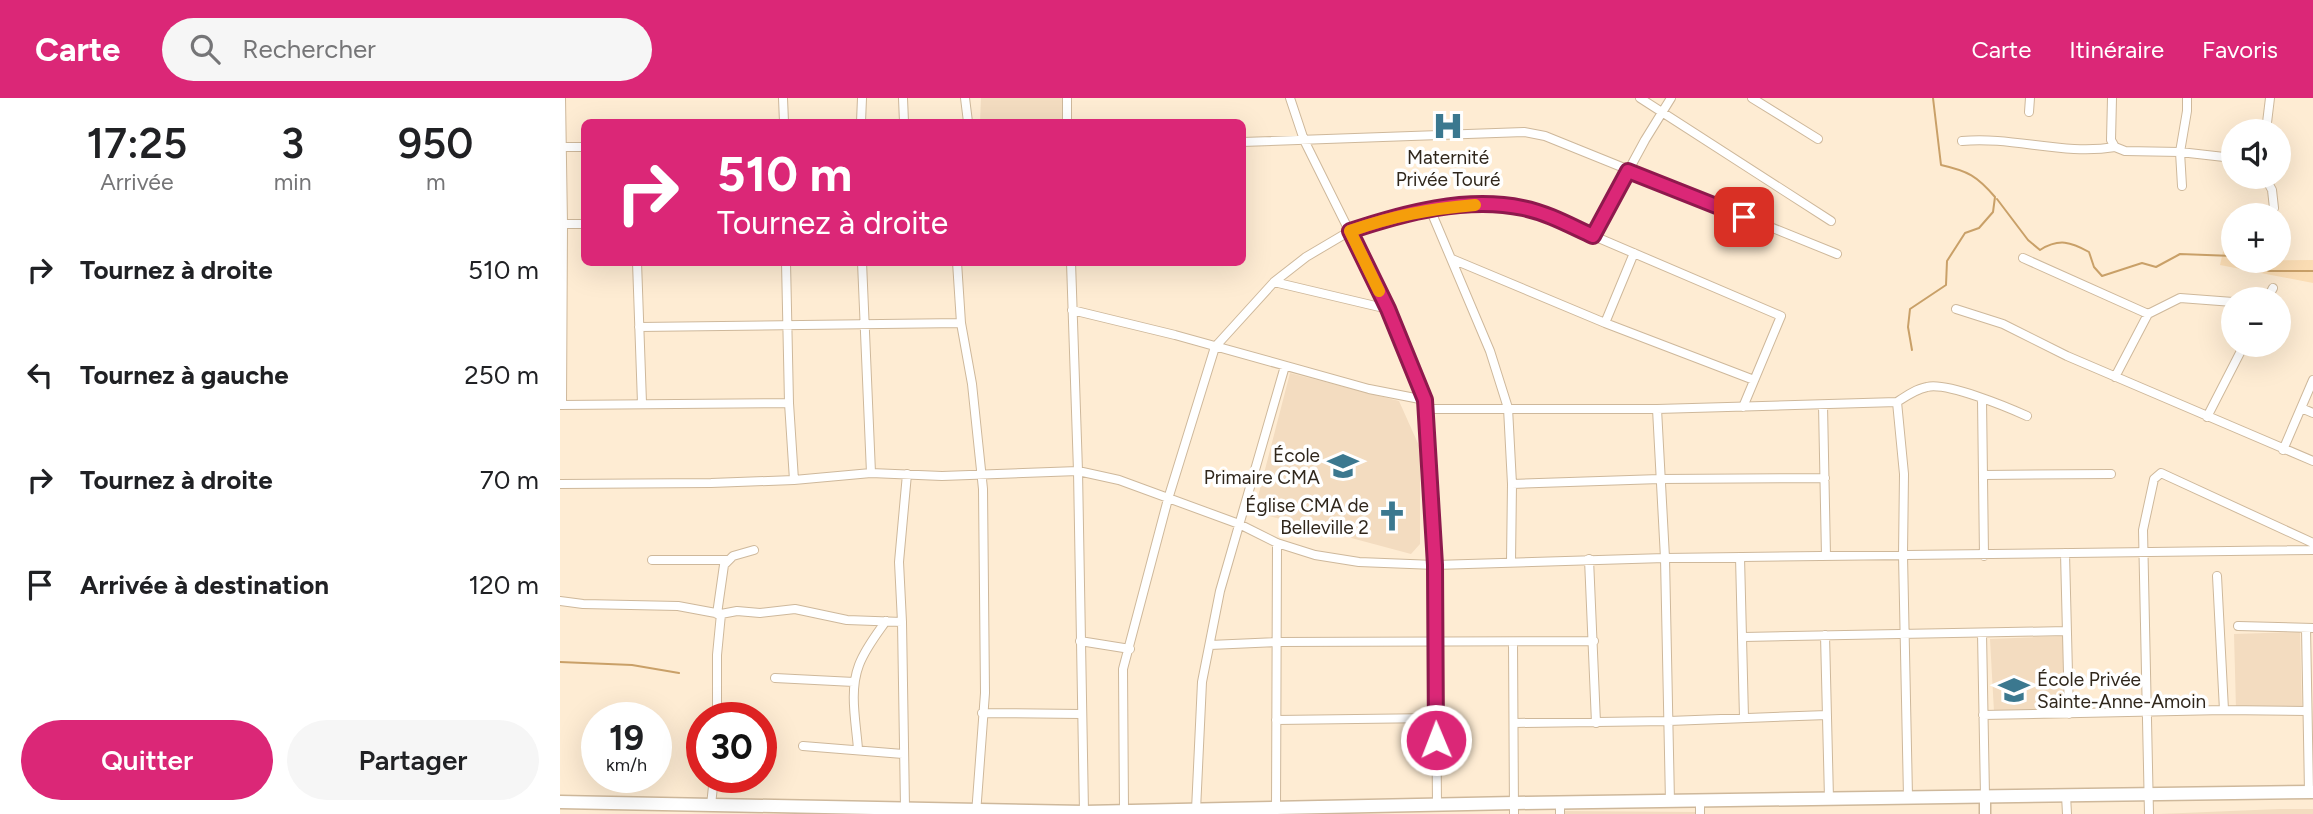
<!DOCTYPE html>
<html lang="fr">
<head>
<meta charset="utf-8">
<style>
  body { margin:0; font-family:Figtree,sans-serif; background:#f6f6f6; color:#202124; height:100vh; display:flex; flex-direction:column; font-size:26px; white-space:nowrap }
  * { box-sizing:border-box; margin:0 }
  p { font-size:23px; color:#757577 }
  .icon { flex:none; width:38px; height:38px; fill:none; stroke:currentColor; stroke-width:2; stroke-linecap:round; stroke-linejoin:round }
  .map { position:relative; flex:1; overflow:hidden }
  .panel { display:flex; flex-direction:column; background:#fff; width:560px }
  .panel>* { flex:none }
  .guide { position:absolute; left:21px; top:21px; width:665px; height:147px; border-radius:10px; box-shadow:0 7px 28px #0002; background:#db2777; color:#fff; overflow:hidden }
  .buttons { position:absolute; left:1661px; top:21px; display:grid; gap:14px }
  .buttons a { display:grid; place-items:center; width:70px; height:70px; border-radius:50%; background:#fff; box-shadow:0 7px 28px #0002; font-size:35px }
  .speed { position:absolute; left:21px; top:604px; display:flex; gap:14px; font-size:35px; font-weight:700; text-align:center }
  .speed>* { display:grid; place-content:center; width:91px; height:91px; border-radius:50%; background:#fff; box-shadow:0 7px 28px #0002; line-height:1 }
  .speed small { font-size:18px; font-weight:400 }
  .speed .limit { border:10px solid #d22; background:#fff; color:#111 }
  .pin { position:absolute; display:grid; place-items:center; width:60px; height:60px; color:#fff; margin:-30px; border-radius:14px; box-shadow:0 4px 10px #0006 }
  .me { position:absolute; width:77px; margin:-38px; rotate:359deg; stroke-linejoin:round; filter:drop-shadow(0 0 5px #0008) }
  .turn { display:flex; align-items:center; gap:24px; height:147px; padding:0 21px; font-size:32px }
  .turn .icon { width:91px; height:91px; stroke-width:2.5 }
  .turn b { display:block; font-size:49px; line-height:60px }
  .eta { display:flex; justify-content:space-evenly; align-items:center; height:119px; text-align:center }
  .eta b { font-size:42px; font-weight:600; line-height:49px }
  .cta { display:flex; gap:14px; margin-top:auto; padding:14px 21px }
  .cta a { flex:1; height:80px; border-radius:42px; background:#db2777; color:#fff; font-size:28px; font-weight:600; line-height:80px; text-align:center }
  .cta a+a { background:#f6f6f6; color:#202124 }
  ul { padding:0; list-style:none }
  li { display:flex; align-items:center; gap:21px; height:105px; padding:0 21px }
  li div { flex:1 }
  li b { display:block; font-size:26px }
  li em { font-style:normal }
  header { display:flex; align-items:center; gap:42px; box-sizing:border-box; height:98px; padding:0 35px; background:#db2777; color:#fff }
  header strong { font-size:33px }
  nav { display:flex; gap:38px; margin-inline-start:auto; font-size:24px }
  .search { width:490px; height:63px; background:#f6f6f6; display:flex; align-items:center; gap:18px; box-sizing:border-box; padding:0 24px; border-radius:38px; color:#757577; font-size:26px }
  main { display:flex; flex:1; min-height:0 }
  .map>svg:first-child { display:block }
  .built { fill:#f3dcc0 }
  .green { fill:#fbddb4 }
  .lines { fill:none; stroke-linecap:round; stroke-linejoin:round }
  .stream { stroke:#c9a068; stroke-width:2 }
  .minor-casing { stroke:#ceb89b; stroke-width:10 }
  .tertiary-casing { stroke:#ceb89b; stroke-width:13 }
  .primary-casing { stroke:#ceb89b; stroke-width:15 }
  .minor { stroke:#fff; stroke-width:8 }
  .tertiary { stroke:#fff; stroke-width:10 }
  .primary { stroke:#fff; stroke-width:12 }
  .route-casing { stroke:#8e194d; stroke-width:18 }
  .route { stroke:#db2777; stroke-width:12 }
  .slow { stroke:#f59e0b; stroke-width:12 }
  .labels { text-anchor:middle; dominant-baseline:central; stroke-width:7; stroke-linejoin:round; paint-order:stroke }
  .poi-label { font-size:19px; fill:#30271c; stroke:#fff; text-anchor:end }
</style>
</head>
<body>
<header>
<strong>Carte</strong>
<div class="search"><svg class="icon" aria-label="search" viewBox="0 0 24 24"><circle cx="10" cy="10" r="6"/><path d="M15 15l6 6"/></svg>Rechercher</div>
<nav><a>Carte</a><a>Itinéraire</a><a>Favoris</a></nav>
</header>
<main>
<section class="panel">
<div class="eta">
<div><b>17:25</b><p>Arrivée</p></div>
<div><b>3</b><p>min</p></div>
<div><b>950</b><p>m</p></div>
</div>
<ul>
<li><svg class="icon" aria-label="right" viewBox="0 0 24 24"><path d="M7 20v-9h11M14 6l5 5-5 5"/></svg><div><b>Tournez à droite</b></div><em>510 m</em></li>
<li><svg class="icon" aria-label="left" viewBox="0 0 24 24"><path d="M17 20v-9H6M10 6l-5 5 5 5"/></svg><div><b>Tournez à gauche</b></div><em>250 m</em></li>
<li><svg class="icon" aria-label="right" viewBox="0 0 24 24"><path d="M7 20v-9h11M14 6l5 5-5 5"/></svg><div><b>Tournez à droite</b></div><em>70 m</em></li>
<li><svg class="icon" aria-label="arrive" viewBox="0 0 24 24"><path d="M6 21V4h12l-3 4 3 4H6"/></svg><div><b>Arrivée à destination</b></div><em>120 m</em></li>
</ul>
<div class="cta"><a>Quitter</a><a>Partager</a></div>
</section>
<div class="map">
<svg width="1753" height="716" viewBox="0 0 1753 716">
  <rect width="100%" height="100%" fill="#feecd3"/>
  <path class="built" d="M421,0H503V24H420Z
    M730,275L839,303L860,350V446L851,456L694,414Z
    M1740,534L1742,610L1676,611L1674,536Z
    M1503,538L1505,610L1434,614L1430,541Z
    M1719,711H1753V716H1599Z
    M1002,713L1138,714V716H1002Z"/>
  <path class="green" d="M1671,118L1673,163L1753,162V185L1660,167Z"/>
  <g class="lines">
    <path class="stream" d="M1437,101L1468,142L1480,152C1499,140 1511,144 1529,154L1534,169L1542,178L1582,165L1596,169L1620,156L1673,158
      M1689,163L1709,173H1753
      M1352,252L1348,229L1350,211L1386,187L1387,163L1405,135L1419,130L1433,114L1435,99C1417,78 1408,73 1381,67L1373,0
      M0,564L72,567L119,575"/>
    <g class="minor-casing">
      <path id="minor" d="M1,0L3,126L2,307
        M223,0L224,24
        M343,0L344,24
        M405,0L408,24
        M730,0L744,42L828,211L865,302L875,467L877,707
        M1080,0L1271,123
        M1192,0L1258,41
        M1552,0L1551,42L1555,49L1565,53L1620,54L1673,60
        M1469,14L1470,0
        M301,24L302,0
        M507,24V0
        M1706,33L1710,0
        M1402,43C1453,38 1504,58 1555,49
        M682,44L964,34L985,38L1277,156
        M0,49H24
        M1705,79L1712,92L1714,110
        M1622,88L1620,54L1627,13V0
        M870,111L930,253L948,310L952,386L951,464
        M0,126H24
        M1033,138L1085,42L1111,0
        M1463,160L1588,216
        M892,161L1045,225L1194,282
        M77,164L82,305
        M226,164L229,305L234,382
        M302,164L311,375
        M397,164L401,225L412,286L423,391L425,595L416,716
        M511,164L518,373L524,714
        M714,184L828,211
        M1707,201L1713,190
        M1396,211L1443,226L1507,258L1753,363
        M512,212L615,237L809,291L865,302
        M1045,225L1074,155
        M79,229L401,225
        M1555,279L1588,216L1620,200L1673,204
        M1422,301L1424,458
        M1337,304L1344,376L1343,457L1348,699
        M0,307L229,305
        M1263,307L1266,458
        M1741,310L1753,315
        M866,311H1097L1337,304C1346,298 1356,291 1367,289C1387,284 1447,309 1467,318
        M1097,311L1105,460L1110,704
        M1647,319L1684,247
        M1723,352L1753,282
        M1424,377L1551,376
        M0,386L151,385L234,382L311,375L382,378L518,373L559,382L679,426L717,445L755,457L799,464L875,467L1105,460L1753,452
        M952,386L1100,381L1265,380
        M1505,455L1509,616
        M1180,459L1184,620
        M1029,461L1036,625
        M92,462H168
        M1657,478L1664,612
        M0,503L23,506L118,508L161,516
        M157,516L164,467L173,458L194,452
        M1678,528L1753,530
        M1746,530L1749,694
        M1422,535L1425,698
        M1265,537L1269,701
        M1184,539L1507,533
        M520,543L570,551
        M953,544L954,716
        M650,547L716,544L1034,543
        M215,580L294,584
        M422,615L521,616
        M1423,617L1664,612L1747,613
        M157,620V557L161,516L177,513L200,515L235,511L287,522L342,524
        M716,622L876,620
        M955,625L1109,623L1267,617
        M243,648L343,656
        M298,651C296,624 289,593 299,567C305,551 316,537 326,523
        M1506,697L1507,716
        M1140,703V716
        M1000,705V716
        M151,707L154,679
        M345,709L342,524L339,464L347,376
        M636,712L642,584L660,493L725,268
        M716,712L717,445
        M564,713L563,571L608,401L655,249L714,184L746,159L790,133L827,121L870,111L935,106L980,115L1221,218L1183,309
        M1589,716L1583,432L1594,381L1601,375L1753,445"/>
    </g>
    <g class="tertiary-casing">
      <path id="tertiary" d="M1425,716V698"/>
    </g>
    <g class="primary-casing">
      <path id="primary" d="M0,704L524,714L955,705L1753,694"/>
    </g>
    <use href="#minor" class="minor"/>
    <use href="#tertiary" class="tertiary"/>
    <use href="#primary" class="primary"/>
  </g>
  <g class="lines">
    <g class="route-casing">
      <path id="route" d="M876,642L875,467L865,302L828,211L790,133C844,115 906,98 963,110C988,115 1011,128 1033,138L1068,73L1184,119"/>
    </g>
    <use href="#route" class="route"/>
    <path class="slow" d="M819,193L790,133C833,118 868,111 915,107"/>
  </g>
  <defs>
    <g id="hospital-bare" transform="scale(2.415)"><path d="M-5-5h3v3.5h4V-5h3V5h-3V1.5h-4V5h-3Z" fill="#3b788f" stroke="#fff" stroke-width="2.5" paint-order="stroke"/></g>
    <g id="school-bare" transform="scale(2.415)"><path d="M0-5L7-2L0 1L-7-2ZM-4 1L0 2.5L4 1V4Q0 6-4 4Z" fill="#3b788f" stroke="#fff" stroke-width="2.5" paint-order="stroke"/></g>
    <g id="church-bare" transform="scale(2.415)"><path d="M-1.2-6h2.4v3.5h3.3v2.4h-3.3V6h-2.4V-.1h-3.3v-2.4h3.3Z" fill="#3b788f" stroke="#fff" stroke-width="2.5" paint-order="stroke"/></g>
  </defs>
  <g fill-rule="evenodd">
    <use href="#hospital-bare" x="888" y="28"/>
    <use href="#school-bare" x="783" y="368"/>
    <use href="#church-bare" x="832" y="418"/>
    <use href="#school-bare" x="1454" y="592"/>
  </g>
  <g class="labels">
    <g class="poi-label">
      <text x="888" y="59" text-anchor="middle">Maternité<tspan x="888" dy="22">Privée Touré</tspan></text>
      <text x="760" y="357">École<tspan x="760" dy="22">Primaire CMA</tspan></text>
      <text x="809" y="407">Église CMA de<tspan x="809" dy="22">Belleville 2</tspan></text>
      <text x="1477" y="581" text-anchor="start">École Privée<tspan x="1477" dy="22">Sainte-Anne-Amoin</tspan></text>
    </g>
  </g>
</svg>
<div class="buttons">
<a><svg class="icon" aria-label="sound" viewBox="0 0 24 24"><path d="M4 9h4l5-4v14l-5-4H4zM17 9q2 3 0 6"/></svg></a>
<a>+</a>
<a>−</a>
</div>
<div class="speed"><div>19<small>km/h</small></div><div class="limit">30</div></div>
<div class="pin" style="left:1184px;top:119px;background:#d93025"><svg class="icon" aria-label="arrive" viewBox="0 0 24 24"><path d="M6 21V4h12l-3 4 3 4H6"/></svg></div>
<svg class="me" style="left:876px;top:642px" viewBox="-20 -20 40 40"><circle r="17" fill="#db2777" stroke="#fff" stroke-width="3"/><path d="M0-11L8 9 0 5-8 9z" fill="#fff"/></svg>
<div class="guide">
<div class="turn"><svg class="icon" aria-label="right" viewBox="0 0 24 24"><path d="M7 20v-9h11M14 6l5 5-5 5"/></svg><div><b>510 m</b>Tournez à droite</div></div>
</div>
</div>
</main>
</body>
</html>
